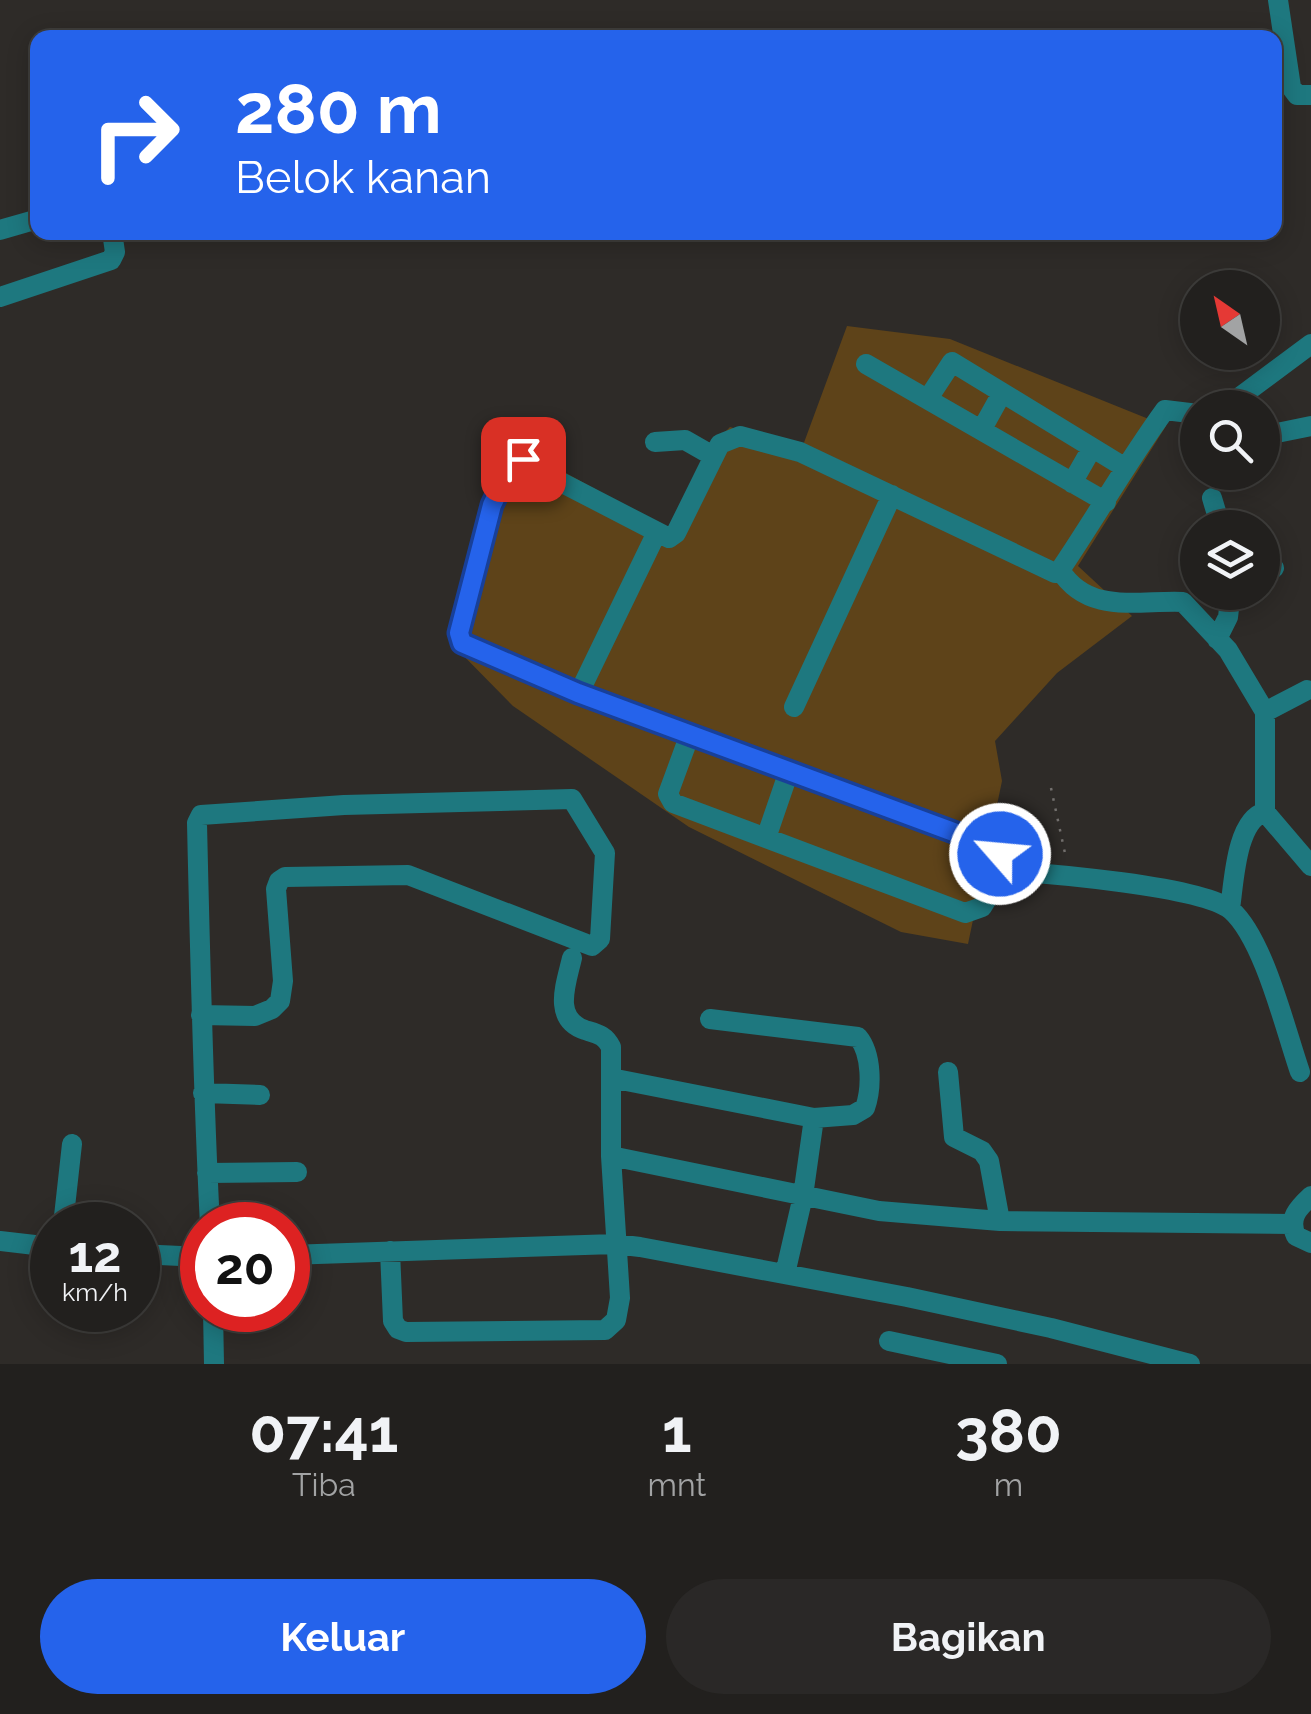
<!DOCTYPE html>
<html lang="id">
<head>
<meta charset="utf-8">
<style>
  body { margin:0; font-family:Raleway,sans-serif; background:#2a2827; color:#f1f3f6; height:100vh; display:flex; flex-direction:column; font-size:38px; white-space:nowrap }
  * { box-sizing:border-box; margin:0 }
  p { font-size:32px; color:#a2a3a4 }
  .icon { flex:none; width:55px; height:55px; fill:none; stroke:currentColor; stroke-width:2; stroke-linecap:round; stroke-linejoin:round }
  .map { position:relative; height:1364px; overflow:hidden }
  .panel { display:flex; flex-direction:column; background:#22201e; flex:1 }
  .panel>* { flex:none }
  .top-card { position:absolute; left:30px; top:30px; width:1252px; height:210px; border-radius:20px; box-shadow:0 5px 25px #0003,0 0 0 2px #3f3e3c; background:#2563eb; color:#fff; overflow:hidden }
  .needle { width:65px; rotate:326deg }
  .controls { position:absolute; left:1180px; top:270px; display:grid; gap:20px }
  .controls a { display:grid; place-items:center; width:100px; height:100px; border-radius:50%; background:#22201e; box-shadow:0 5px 25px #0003,0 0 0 2px #3f3e3c; font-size:50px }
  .speed { position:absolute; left:30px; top:1202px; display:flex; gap:20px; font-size:50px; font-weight:700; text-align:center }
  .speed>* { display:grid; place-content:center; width:130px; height:130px; border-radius:50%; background:#22201e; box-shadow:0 5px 25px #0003,0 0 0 2px #3f3e3c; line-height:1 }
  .speed small { font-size:25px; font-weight:400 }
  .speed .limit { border:15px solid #d22; background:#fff; color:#111 }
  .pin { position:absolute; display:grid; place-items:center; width:85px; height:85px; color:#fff; margin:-42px; border-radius:20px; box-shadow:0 5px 15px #0006 }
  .me { position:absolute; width:110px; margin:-55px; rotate:297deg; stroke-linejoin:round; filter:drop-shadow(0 0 8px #0008) }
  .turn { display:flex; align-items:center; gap:35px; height:210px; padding:0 40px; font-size:45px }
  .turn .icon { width:130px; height:130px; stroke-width:2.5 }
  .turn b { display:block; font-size:70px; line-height:85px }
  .eta { display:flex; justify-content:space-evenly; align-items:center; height:170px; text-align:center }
  .eta b { font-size:60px; font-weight:700; line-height:70px }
  .action { display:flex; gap:20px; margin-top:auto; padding:20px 40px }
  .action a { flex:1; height:115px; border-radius:60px; background:#2563eb; color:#fff; font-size:40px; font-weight:700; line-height:115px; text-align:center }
  .action a+a { background:#2a2827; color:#f1f3f6 }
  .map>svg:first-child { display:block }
  .green { fill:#5e4319 }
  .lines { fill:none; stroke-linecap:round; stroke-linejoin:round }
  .path { stroke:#73706e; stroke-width:2.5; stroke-dasharray:2.5 8; stroke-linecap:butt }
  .minor { stroke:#1e787f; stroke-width:20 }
  .route-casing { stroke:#184099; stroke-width:25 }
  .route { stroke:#2563eb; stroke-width:18 }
</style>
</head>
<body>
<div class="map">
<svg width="1311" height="1364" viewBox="0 0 1311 1364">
  <rect width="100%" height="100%" fill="#2e2b28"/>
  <path class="green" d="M847,326L950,339L1166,426L1078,566L1132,616L1057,673L995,741L1002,781L968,944L901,932L689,827L513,706L449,641L505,443L526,451L671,531L719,438L730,427L802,448Z"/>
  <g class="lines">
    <path class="path" d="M1051,788L1066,858"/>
    <path class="minor" d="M1278,0L1291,87L1297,95H1311
      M0,230L38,219
      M0,297L111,260L115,252L112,232
      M866,364L1106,502
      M929,397L952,362L1124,467
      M1225,408L1311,344
      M982,429L1002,393
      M1262,436L1311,426
      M655,442L685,440L713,456
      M1072,483L1092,448
      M1212,498L1221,528
      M1060,570C1088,615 1138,600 1183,602L1228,650L1265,712V812C1236,820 1234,882 1230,909
      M1262,575L1274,568
      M1217,639L1228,617L1231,592
      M579,693L657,532
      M794,707L892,495
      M1265,712L1307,690
      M690,734L668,794L673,803L965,913L982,907L1004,871L1000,855L994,847C918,818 840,793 766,761L579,693L462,643L459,633L492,505L516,459L669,538L676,533L720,444L740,436L800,452L1055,573L1060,570C1096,517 1127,462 1165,410L1198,414
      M1265,812L1311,866
      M766,838L789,771
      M1004,871C1045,873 1202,886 1231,910C1264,939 1285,1029 1300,1072
      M201,1015L255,1016L272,1009L280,1001L283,981L276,889L279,881L285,877L408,875L592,946L600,939L605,853L572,799L344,805L201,815L197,823C200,957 203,1091 210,1225
      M948,1072L954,1137L982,1151L989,1161L1000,1221
      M611,1078L814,1118L853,1115L865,1108C872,1088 872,1054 858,1037L710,1019
      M203,1093L260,1095
      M611,1156L879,1211L1000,1221L1292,1224
      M207,1173L297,1172
      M1311,1196C1298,1208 1288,1218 1296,1236L1311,1243
      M63,1225L72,1144
      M0,1241L52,1247
      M390,1251L393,1321L398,1329L406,1332L605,1330L616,1320L620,1298L611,1156V1047C605,1035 598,1034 585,1030C552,1019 566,984 572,958
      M138,1254L202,1257
      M288,1255L615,1244L640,1247L907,1297L1051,1328L1190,1364
      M785,1274L803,1196L814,1118
      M213,1310L214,1364
      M889,1341L997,1364"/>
  </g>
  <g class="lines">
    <g class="route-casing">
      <path id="route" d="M523,459L513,462L492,505L459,633L462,643L578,693L994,847L1000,854"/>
    </g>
    <use href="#route" class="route"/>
  </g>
</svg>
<div class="controls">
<a><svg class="needle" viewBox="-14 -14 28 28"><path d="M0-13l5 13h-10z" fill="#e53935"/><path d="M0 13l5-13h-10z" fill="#a2a3a4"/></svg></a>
<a><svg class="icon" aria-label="search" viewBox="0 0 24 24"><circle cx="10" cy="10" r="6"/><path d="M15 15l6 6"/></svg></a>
<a><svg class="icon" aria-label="layers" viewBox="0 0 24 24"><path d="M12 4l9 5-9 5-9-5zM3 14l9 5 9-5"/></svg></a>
</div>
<div class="speed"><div>12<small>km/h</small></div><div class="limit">20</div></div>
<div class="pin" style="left:523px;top:459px;background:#d93025"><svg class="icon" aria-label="arrive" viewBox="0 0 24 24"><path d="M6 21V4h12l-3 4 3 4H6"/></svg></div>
<svg class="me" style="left:1000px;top:854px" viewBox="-20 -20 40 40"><circle r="17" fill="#2563eb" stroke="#fff" stroke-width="3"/><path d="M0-11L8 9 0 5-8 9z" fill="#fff"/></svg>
<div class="top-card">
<div class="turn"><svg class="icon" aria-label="right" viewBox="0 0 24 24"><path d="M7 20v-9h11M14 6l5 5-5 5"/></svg><div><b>280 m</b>Belok kanan</div></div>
</div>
</div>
<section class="panel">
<div class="eta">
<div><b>07:41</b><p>Tiba</p></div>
<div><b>1</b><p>mnt</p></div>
<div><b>380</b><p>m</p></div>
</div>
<div class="action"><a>Keluar</a><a>Bagikan</a></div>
</section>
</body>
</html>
